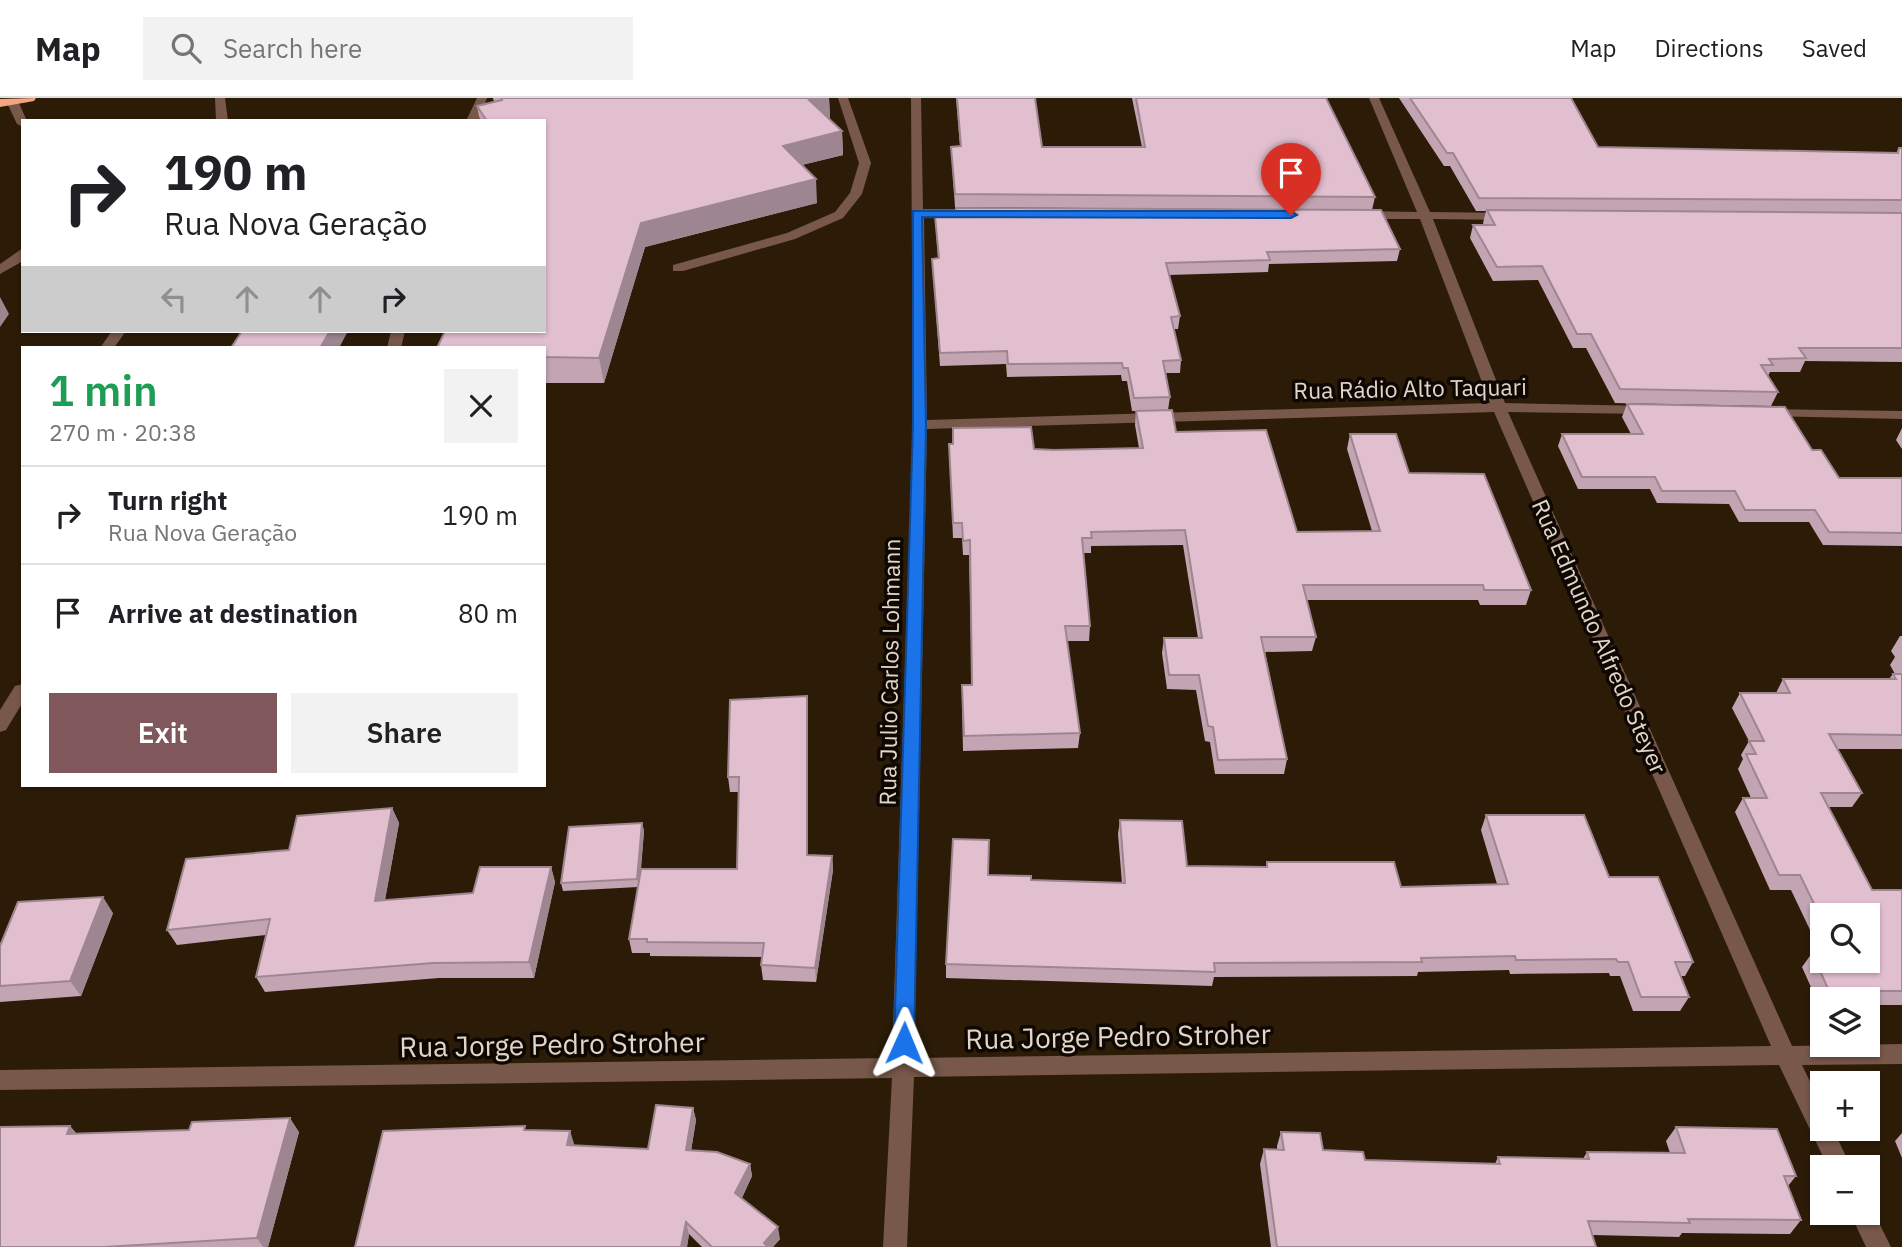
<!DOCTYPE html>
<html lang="en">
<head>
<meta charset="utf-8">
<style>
  body { margin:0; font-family:"IBM Plex Sans",sans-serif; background:#f2f2f2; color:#202124; height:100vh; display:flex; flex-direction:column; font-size:26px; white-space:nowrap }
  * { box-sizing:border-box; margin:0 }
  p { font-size:23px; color:#757577 }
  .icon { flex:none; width:38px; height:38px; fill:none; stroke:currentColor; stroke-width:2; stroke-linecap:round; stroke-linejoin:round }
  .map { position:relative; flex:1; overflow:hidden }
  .drawer { position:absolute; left:21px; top:248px; width:525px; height:441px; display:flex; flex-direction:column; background:#fff; border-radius:0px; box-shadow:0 2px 5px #0004 }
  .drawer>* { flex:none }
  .hud { position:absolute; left:21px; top:21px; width:525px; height:214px; border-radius:0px; box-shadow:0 2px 5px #0004; background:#fff; color:#202124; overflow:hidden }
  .fabs { position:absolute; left:1810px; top:805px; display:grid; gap:14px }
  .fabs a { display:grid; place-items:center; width:70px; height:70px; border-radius:0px; background:#fff; box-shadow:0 2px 5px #0004; font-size:35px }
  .pin { position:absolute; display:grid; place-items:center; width:60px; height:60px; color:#fff; margin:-72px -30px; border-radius:50% 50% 50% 0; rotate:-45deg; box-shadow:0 0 7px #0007 }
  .pin .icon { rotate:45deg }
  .me { position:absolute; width:77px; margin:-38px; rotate:1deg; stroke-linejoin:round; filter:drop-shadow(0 0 5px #0008) }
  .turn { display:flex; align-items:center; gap:24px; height:147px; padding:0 28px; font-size:32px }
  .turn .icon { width:91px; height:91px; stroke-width:2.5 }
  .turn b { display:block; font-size:49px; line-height:60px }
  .lanes { display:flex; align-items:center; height:66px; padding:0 28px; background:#0003; justify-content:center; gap:35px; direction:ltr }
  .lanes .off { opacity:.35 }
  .round { display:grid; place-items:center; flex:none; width:74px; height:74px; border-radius:0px; background:#f2f2f2 }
  .headline { display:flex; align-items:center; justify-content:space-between; height:119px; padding:0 28px }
  h1 { font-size:42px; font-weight:600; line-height:52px; color:#1e9e55 }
  .primary-button { display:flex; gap:14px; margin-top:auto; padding:14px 28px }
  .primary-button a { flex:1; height:80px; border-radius:0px; background:#80585b; color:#fff; font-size:28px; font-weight:600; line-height:80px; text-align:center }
  .primary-button a+a { background:#f2f2f2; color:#202124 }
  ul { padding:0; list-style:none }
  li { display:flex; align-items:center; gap:21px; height:98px; padding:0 28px; border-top:2px solid #e0e0e0 }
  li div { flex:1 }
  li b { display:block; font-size:26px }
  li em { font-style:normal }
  header { display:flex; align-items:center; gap:42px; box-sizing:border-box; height:98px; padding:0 35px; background:#fff; border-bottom:2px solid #e0e0e0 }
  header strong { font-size:33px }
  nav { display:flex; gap:38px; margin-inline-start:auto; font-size:24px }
  .search { width:490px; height:63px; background:#f2f2f2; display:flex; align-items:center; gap:18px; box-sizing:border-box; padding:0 24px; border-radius:0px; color:#757577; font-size:26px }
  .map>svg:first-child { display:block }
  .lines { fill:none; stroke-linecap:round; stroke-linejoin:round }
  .minor { fill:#77584a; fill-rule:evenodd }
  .highway { fill:#f3a581; fill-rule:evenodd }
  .wall { fill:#c2a4b2; fill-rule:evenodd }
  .shaded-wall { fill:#9e8691 }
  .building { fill:#e2bfcf; stroke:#9e8691; stroke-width:2 }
  .route { fill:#1a73e8; stroke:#114b97; stroke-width:2 }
  .labels { text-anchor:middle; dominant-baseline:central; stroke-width:7; stroke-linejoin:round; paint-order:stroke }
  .street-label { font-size:23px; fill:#e0d6c9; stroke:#0f0802 }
  .near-street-label { font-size:28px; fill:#e0d6c9; stroke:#0f0802 }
</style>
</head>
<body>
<header>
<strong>Map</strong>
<div class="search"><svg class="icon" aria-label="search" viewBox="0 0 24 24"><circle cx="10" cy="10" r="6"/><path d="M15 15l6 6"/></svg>Search here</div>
<nav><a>Map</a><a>Directions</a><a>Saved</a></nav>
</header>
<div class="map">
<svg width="1902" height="1149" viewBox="0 0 1902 1149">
  <rect width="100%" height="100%" fill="#2c1c07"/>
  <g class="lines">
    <path class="minor" d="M215,0H225L228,23H216Z
      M477,0H487L478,23H466Z
      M838,0H848L871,65L862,96L843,120L795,141L683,173H673V167L787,135L835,114L850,95L859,65Z
      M911,0H921L923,111H980L986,115L980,119H924L927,322L1490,305L1420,121H1361L1355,117L1361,113L1417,114L1369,0H1379L1430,114L1512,115L1514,118L1508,122L1433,121L1505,305L1647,308L1654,312L1647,316L1508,314L1792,948L1902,946V966L1802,967L1822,1008V1031H1833L1851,1069H1828L1779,967L914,979L907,1149H883L892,980L0,992V972L892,960L913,327ZM1494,314L1771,948L914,960L927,331Z
      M8,1L18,3L27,23H23V29L17,26L6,3Z
      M23,150V163L0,176V166Z
      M112,233H126L114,250H100Z
      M391,233H405L401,250H387Z
      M1766,311L1902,313V321L1761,318L1759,315Z
      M23,586V604L6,632L0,634V612L15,588Z
      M1867,1106L1870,1107L1891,1149H1866L1850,1115H1867Z"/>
    <path class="highway" d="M36,0L34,3L0,9V1Z"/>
  </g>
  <path class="wall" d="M493,0H829L830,20L828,21L842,33L843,57L802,67L817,105L645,149L604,285H544V23H480L477,8L494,4Z
    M956,0H1035L1042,49H1142L1132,0H1326L1375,99L1372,112L955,109L951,49L960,48Z
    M1399,0H1571L1598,49L1896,55L1899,50H1902V264L1805,263L1800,274H1770L1768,278L1778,294L1771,308L1615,305L1586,250H1573L1538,182L1493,183L1470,140L1473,127H1484L1483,125L1486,113H1476L1450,68H1444Z
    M935,118L1400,151L1397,163L1269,166L1268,174L1169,177L1180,218L1178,231H1174L1181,262L1180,275H1166L1170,299L1168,312L1176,334L1297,434L1372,433L1347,351L1350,336L1409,375L1531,492L1526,507H1480L1478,502H1306L1316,539L1312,553L1265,554L1287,661L1284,676H1215L1210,644L1205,643L1196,592L1167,591L1162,555L1164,540H1198L1183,447L1091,448V455H1083L1090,528L1089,543H1067L1080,635L1078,650L963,653L962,602L972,587L969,457H963L962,440H953L949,346L1054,352L1139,350L1135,327L1136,313H1132L1127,283H1122L1121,277L1007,279L1006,266L940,268L933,173L932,161L938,160Z
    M1627,306L1812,352L1839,380H1902V448L1823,447L1809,424H1739L1729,406L1657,405L1650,391H1578L1558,348L1562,336H1631L1622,319Z
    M1902,330V351L1896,342Z
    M1900,538H1902V651H1837L1862,695L1852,709H1829L1872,792H1902V907H1867V901H1822V907H1819L1802,869L1812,855H1821L1791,792H1770L1735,714L1743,700H1751L1738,671L1743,661L1741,657L1749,643L1732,610L1740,595H1776L1783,581H1889L1893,576H1895L1890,567L1895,559L1891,553ZM1822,817L1867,863H1822Z
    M808,613V757L832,758L833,772L816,884L763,882L761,867L762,859L650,858V855H632L629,841L638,789L563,793L561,785L642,725L644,733L641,771H737L739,694H730L728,679Z
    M392,710L399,725L385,802L473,795L551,769L555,784L534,880H439L265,894L256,879L266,837L177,847L167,832L289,752Z
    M1486,717L1609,779L1693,864L1685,878H1680L1689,899L1680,913H1633L1620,878H1610L1609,875L1510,876L1509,872L1418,874L1417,878L1214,879L1212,888L946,880V866L988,777L1031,782L1122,785L1118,736L1120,722L1187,768L1266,769L1267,764L1401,789L1497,786L1481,732Z
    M113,815L81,898L0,904V848Z
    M693,1010L696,1022L691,1053L750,1066L752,1078L742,1100L780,1141L773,1149H702L689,1136L687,1149H355L527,1032L570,1033L574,1047L648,1051Z
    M70,1028L76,1035L299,1034L268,1149H0Z
    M1676,1029L1796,1078L1788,1088L1801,1122L1790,1136L1682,1135L1679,1139L1592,1137L1596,1149H1271L1260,1066L1264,1051L1277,1052V1048L1281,1034L1323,1052L1365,1062L1495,1066L1498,1059L1583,1061L1587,1054L1670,1055L1666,1043Z
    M1902,1035V1060L1895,1043Z"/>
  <path class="shaded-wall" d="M816,0H829L830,20L810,25L809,2Z
    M842,33L843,57L785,71L783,48Z
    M816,81L817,105L645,149L604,285L599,260L641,125Z
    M0,199L9,216L0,229Z
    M330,233H348L339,250H320Z
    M807,598L808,613V771L807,757Z
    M392,710L399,725L382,818L375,803Z
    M642,725L644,733L639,789L637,781Z
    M832,758L833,772L816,884L815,870Z
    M551,769L555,784L534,880L529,864Z
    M103,799L113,815L81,898L70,883Z
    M693,1010L696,1022L689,1065L686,1052Z
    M290,1020L299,1034L268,1149H263L257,1140Z
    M70,1028L81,1042L67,1036Z
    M570,1033L574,1046L571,1059L567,1047Z
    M750,1066L752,1078L738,1107L735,1095Z
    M686,1124L689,1136L687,1149H681Z
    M778,1129L780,1141L773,1149H764V1145Z"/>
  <path class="building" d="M501,0H816L809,2L842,33L783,48L816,81L641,125L599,260L544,259V250H437L445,233H544V23H487L477,8L502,2Z
    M957,0H1035L1042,49H1145L1136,0H1326L1375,99L955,96L951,49L961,48Z
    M1410,0H1571L1598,49L1898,55L1899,50H1902V102L1479,100L1453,55H1447Z
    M956,110L1381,112L1400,151L1267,154L1270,162L1166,165L1180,218L1171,219L1181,262L1163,263L1170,299L1134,300L1128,270H1123L1122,265L1008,266L1007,253L940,255L932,161L939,160L935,118L956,117Z
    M1487,112L1902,115V250H1799L1806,260L1769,261L1773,267H1761L1778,294L1620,291L1591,236H1577L1542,168L1497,169L1473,127H1495Z
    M242,233H330L320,250H231Z
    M1627,306L1785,309L1812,352H1821L1839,380H1902V435L1829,434L1815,412H1745L1735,393H1662L1655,379H1582L1562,336H1643Z
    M1172,312L1176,334L1266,332L1297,434L1380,433L1350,336H1396L1409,375L1484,376L1531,492H1484L1483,487H1303L1316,539H1261L1287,661L1218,662L1213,629L1208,628L1199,577H1169L1164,540H1202L1185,432L1091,434L1092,440H1082L1090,528H1065L1080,635L964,638L962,587H972L970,442L963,443L962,425H953L949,346H953V330L1031,329L1034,351L1054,352L1143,350L1136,313Z
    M1893,576H1902V637L1829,636L1862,695H1821L1872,792H1902V893H1829L1812,855H1822V863H1867V817H1822V822L1800,777H1779L1743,700H1767L1746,656H1756L1749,643H1764L1740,595H1790L1783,581H1896Z
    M807,598V757L832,758L815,870L761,867L764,845L647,844V841H629L641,771H737L739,679H728L730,602Z
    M392,710L375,803L473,795L480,769H551L529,864L433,865L256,879L270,821L167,832L186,761L289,752L297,718Z
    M1486,717H1584L1609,779H1658L1693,864H1675L1689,899H1641L1628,864H1618L1616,861L1516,862L1515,858L1421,860L1422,864L1214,865L1215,874L946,866L953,741L989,742L988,777L1031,778V782L1125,785L1120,722L1182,723L1187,768L1267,769V764H1394L1401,789L1508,786Z
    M642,725L637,781L561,785L569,729Z
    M103,799L70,883L0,888V848L18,804Z
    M656,1007L693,1010L686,1052L717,1054L750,1066L735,1095L778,1129L764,1145L768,1149H712L686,1124L681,1149H355L383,1033L525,1028L524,1032L570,1033L567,1047L648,1051Z
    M290,1020L257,1140L104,1149H0V1029L70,1028L67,1036L189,1032L192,1024Z
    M1676,1029L1777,1031L1796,1078H1784L1801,1122L1688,1121L1690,1125L1588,1123L1596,1149H1277L1264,1051L1284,1052L1281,1034L1320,1035L1323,1052L1363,1054L1365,1062L1500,1066L1498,1059L1589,1061L1587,1054L1685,1055Z"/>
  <path class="route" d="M913,113H1291L1297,117L1291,120L922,119L926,327L914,945L911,951L904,954L897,951L894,945L913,327Z"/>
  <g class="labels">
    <g class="street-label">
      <text transform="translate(1410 290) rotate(-1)">Rua Rádio Alto Taquari</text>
      <text transform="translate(1600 538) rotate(66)">Rua Edmundo Alfredo Steyer</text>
      <text transform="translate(889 574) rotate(-89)">Rua Julio Carlos Lohmann</text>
    </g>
    <g class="near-street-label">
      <text transform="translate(1118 938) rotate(-1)">Rua Jorge Pedro Stroher</text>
      <text transform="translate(552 946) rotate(-1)">Rua Jorge Pedro Stroher</text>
    </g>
  </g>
</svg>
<div class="fabs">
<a><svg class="icon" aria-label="search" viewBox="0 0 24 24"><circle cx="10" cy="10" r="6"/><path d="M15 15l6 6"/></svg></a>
<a><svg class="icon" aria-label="layers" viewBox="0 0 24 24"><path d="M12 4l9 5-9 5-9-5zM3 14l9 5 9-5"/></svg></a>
<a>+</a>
<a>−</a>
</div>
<div class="pin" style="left:1291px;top:117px;background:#d93025"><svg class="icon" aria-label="arrive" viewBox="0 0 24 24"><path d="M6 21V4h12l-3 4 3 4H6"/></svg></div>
<svg class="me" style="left:904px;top:945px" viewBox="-20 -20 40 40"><path d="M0-17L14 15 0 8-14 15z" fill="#1a73e8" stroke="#fff" stroke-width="4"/></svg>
<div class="hud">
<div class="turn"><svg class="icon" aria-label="right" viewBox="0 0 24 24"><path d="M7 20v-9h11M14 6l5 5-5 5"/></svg><div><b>190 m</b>Rua Nova Geração</div></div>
<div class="lanes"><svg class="icon off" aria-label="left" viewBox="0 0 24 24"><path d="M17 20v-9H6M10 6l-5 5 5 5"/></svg><svg class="icon off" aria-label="ahead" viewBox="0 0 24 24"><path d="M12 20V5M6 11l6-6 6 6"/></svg><svg class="icon off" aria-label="ahead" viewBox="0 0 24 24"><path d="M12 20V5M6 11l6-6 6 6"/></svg><svg class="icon" aria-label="right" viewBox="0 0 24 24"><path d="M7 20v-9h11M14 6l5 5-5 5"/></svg></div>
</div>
<section class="drawer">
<div class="headline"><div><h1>1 min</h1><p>270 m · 20:38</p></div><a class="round"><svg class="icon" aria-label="close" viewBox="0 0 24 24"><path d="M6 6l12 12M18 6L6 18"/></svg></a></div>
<ul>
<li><svg class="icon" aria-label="right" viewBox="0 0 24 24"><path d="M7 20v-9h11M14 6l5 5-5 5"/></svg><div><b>Turn right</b><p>Rua Nova Geração</p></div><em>190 m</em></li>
<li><svg class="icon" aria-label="arrive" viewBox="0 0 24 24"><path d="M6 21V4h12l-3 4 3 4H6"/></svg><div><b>Arrive at destination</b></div><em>80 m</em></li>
</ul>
<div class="primary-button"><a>Exit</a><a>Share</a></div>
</section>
</div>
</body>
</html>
